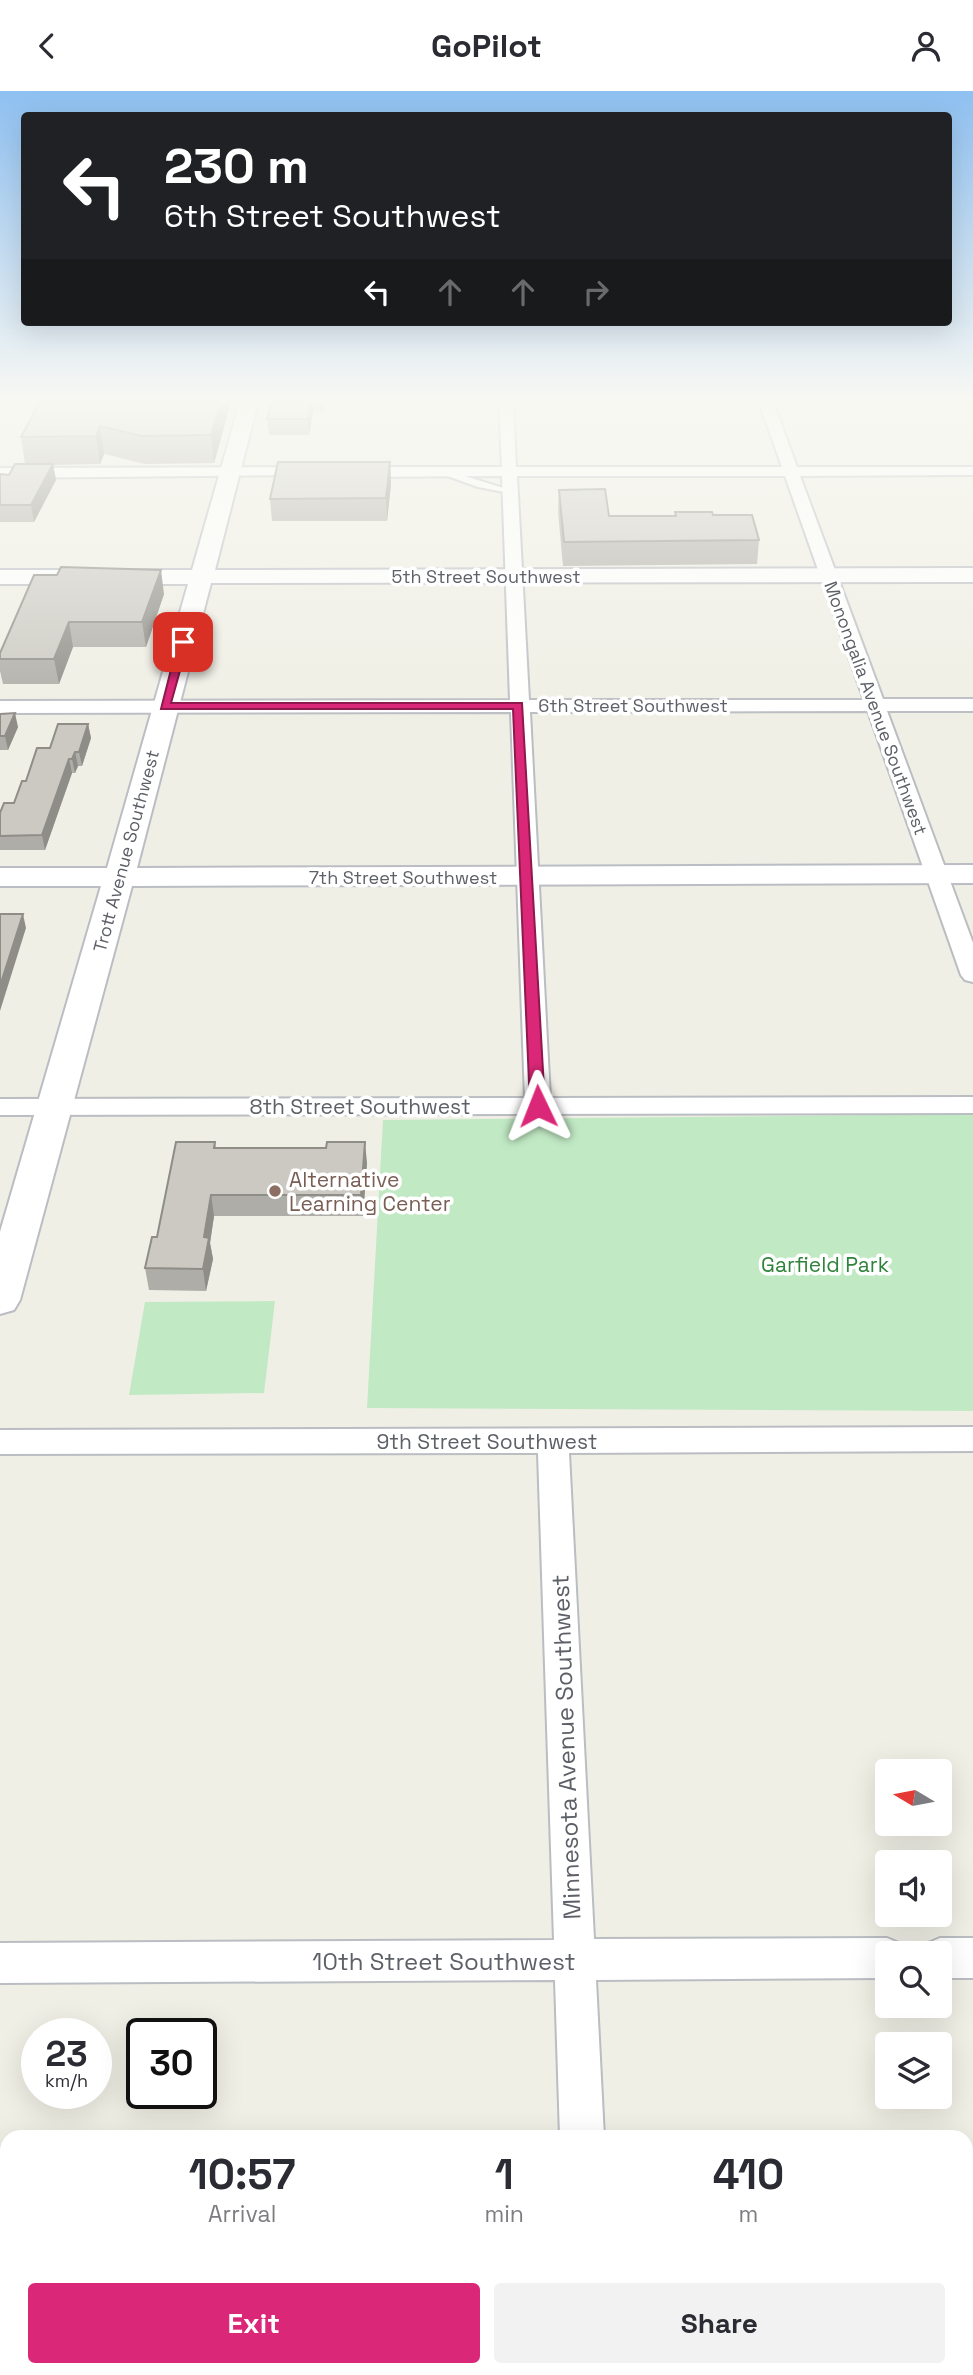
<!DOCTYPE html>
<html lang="en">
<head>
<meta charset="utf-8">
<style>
  body { margin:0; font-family:"Space Grotesk",sans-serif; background:#f2f2f3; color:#2b2b33; height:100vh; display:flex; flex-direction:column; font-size:26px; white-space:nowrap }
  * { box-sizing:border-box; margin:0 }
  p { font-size:23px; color:#7c7c81 }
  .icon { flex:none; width:38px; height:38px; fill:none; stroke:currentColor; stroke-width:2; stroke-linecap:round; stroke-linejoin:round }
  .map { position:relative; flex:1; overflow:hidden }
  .details { position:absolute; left:0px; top:2039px; width:973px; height:247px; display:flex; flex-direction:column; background:#fff; border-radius:21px 21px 0 0; box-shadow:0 7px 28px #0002 }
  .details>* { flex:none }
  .guide { position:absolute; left:21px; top:21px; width:931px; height:214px; border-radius:7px; box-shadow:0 7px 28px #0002; background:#202124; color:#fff; overflow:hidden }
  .needle { width:46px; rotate:280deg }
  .tools { position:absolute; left:875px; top:1668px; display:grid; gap:14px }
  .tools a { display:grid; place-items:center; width:77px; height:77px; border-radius:7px; background:#fff; box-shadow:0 7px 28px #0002; font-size:35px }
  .speed { position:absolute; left:21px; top:1927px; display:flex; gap:14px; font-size:35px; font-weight:700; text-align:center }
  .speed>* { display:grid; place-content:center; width:91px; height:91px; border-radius:50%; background:#fff; box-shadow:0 7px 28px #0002; line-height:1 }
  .speed small { font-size:18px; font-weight:400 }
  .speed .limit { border:4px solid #111; border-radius:10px; background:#fff; color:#111 }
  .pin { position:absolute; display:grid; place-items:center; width:60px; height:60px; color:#fff; margin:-30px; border-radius:14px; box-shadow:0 4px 10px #0006 }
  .me { position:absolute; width:77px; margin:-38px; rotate:358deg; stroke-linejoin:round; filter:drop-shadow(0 0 5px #0008) }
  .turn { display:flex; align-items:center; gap:24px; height:147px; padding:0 28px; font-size:32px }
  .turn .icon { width:91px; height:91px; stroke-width:2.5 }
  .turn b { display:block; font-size:49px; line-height:60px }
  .lanes { display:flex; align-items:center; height:66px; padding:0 28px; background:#0003; justify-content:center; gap:35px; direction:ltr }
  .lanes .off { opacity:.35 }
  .eta { display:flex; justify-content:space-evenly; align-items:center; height:119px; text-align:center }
  .eta b { font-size:42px; font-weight:700; line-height:49px }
  .action { display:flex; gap:14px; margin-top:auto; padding:14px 28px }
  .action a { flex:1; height:80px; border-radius:7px; background:#db2777; color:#fff; font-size:28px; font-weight:700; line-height:80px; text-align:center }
  .action a+a { background:#f2f2f3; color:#2b2b33 }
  header { display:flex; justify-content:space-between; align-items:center; height:91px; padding:0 28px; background:#fff; font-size:32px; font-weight:700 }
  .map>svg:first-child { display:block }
  .green { fill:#c1e9c4 }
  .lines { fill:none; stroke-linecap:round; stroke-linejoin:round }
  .lane-casing { stroke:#babdc2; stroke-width:4 }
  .street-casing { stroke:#babdc2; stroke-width:4 }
  .secondary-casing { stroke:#bbbdc4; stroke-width:4 }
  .lane { fill:#fff; fill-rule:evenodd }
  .street { fill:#fff; fill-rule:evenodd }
  .secondary { fill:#fff; fill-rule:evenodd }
  .wall { fill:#afada7 }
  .shaded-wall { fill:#8e8d88 }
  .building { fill:#cbc9c2; stroke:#8e8d88; stroke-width:2 }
  .route { fill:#db2777; stroke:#8e194d; stroke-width:2 }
  .education-dot { fill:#8d6e63; stroke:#fff; stroke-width:2.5 }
  .labels { text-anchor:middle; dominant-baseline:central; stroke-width:7; stroke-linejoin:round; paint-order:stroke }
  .far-street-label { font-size:18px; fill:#5d6067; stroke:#fff }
  .street-label { font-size:21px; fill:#5d6067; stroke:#fff }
  .education-label { font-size:21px; fill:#785e54; stroke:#fff; text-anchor:start }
  .park-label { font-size:21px; fill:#30833a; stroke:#fff }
  .near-street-label { font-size:24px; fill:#5d6067; stroke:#fff }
</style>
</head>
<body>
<header><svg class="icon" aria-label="back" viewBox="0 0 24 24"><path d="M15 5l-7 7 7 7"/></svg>GoPilot<svg class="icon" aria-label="person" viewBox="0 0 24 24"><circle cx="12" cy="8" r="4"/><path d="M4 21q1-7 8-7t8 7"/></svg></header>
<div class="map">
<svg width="973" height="2284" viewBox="0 0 973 2284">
  <rect width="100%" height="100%" fill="#f0efe5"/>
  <path class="green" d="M973,1023V1320L367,1317L383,1029Z
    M275,1210L264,1302L129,1304L145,1211Z"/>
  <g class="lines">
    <g class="lane-casing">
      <path id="lane" d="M445,379L513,400L509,402L478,396L442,383L441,381Z"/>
    </g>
    <g class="street-casing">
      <path id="street" d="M499,311H513L516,376H782L759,311H773L797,376H973V384L800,385L883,608H973V620H887L973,852V891L965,889L961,884L868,620L530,621L550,1007L973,1006V1022L0,1024V1008L525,1007L511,621L0,622V610L510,609L502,385L353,386L345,381L353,376H502ZM517,385H785L864,609H529Z
        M312,376L317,378L320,381L317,384L0,387V377Z
        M973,1336V1360L569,1362L594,1848L887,1847L901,1853L905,1862H887V1887L596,1889L604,2046H560L555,1889L0,1892V1852L554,1849L538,1362L0,1363V1339Z
        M940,1847H973V1887H940V1862H922L926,1853Z
        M567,2278H615L616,2284H568Z"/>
    </g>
    <g class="secondary-casing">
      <path id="secondary" d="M240,311H258L215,479L973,477V491L211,492L137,777L973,774V792L132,795L20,1209L14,1219L0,1223V1141L101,795H0V777H107L188,493H0V479H192Z"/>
    </g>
    <use href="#lane" class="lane"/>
    <use href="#street" class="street"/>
    <use href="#secondary" class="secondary"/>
  </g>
  <path class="wall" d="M40,311H231L214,372L145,373L104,363L100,373L53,374L56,389L34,431H0V383L9,384L25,373L21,346Z
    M271,311H325L323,320H313L309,344H269L267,328Z
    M390,371L391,393L387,430H272L270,408Z
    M559,399L609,425H675V421L713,424L759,449L757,473L563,475L558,421Z
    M34,484L164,503L146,556H73L59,593H3L0,580V562Z
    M0,623L18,636L8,659H0Z
    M88,633L91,647L82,675H78L75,682H72L45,759H0V722L14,712L26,690L50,657Z
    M215,1051L216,1057L367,1072L363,1125H214L210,1152L213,1168L206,1200L149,1199L145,1177L157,1146Z"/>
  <path class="shaded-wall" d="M221,311H231L214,372L211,344Z
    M311,311H312L313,320L309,344L308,328Z
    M100,335L104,363L100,373L96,345Z
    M390,371L391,393L387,430L386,407Z
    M53,373L56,389L34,431L31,414Z
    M161,479L164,503L146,556L142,531Z
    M69,531L73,556L59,593L54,568Z
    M15,622L18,636L8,659L5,645Z
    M88,633L91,647L82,675L79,661Z
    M75,661L78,675L75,682L72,668Z
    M69,668L72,682L45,759L42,744Z
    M23,823L26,837L0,920V895Z
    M365,1051L367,1072L363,1125L361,1104Z
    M211,1104L214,1125L210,1152L213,1168L206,1200L203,1178L204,1146Z"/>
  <path class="building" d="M40,311H221L211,344L142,345L100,335L96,345L21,346Z
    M271,311H311L308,328H267Z
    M278,371H390L386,407L270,408Z
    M15,373H53L31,414H0V383L9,384Z
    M605,398L609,425H676L675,421H712L713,424H752L759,449L564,451L559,399Z
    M61,476L161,479L142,531H69L54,568H0V562L34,484H57Z
    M15,622L5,645H0V623Z
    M58,633H88L79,661H75L72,668H69L42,744L0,745V722L4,712H14L22,690H26L37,657H50Z
    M0,823H23L0,895Z
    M176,1051H215L214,1057H326L327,1051H365L361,1104H211L204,1146L209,1147L203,1178L145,1177L152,1146H157Z"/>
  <linearGradient id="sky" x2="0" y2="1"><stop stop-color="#8ec0f1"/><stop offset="0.49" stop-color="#f8f8f3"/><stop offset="1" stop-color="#f8f8f3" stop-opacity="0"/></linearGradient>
  <rect width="973" height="630" fill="url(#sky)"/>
  <path class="route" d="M183,548L188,551L171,612H522L545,1015L543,1018L538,1020L530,1015L513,618H161L178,551Z"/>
  <circle class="education-dot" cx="275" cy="1100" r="7"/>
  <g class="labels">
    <g class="far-street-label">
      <text x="486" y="485">5th Street Southwest</text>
      <text x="633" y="614">6th Street Southwest</text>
      <text transform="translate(876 617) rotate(70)">Monongalia Avenue Southwest</text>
      <text transform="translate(126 760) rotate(-75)">Trott Avenue Southwest</text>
      <text x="403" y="786">7th Street Southwest</text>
    </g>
    <g class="street-label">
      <text x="360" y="1015">8th Street Southwest</text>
      <text x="487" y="1350">9th Street Southwest</text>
    </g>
    <g class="education-label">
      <text x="289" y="1088">Alternative<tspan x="289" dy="24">Learning Center</tspan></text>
    </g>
    <g class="park-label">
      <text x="825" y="1173">Garfield Park</text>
    </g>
    <g class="near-street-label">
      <text transform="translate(566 1656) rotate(-92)">Minnesota Avenue Southwest</text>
      <text x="444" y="1870">10th Street Southwest</text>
    </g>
  </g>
</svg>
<div class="tools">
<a><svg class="needle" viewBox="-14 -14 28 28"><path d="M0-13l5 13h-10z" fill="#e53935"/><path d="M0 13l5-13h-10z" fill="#7c7c81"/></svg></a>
<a><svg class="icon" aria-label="sound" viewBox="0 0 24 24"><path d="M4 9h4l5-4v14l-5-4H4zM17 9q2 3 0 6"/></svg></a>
<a><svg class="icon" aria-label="search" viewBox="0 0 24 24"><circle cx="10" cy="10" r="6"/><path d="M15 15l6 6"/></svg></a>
<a><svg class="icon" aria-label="layers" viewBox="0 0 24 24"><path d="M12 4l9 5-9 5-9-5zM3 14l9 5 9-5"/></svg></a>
</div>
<div class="speed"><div>23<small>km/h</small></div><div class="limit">30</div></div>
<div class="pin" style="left:183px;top:551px;background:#d93025"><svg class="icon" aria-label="arrive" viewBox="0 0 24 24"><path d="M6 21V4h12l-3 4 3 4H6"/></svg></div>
<svg class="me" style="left:538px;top:1015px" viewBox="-20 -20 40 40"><path d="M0-17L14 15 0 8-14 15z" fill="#db2777" stroke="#fff" stroke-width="4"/></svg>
<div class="guide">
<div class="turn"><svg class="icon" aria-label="left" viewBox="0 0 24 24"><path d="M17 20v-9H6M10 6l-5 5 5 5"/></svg><div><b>230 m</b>6th Street Southwest</div></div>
<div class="lanes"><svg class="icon" aria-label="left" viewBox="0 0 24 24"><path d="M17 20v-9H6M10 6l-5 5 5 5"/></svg><svg class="icon off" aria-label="ahead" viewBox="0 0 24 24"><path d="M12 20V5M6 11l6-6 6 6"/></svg><svg class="icon off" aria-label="ahead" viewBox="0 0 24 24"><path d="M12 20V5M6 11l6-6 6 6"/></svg><svg class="icon off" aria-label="right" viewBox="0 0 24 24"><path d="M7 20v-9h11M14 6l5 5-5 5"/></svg></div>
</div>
<section class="details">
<div class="eta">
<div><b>10:57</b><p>Arrival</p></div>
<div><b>1</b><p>min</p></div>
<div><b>410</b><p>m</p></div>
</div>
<div class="action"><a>Exit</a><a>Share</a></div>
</section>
</div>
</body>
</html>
